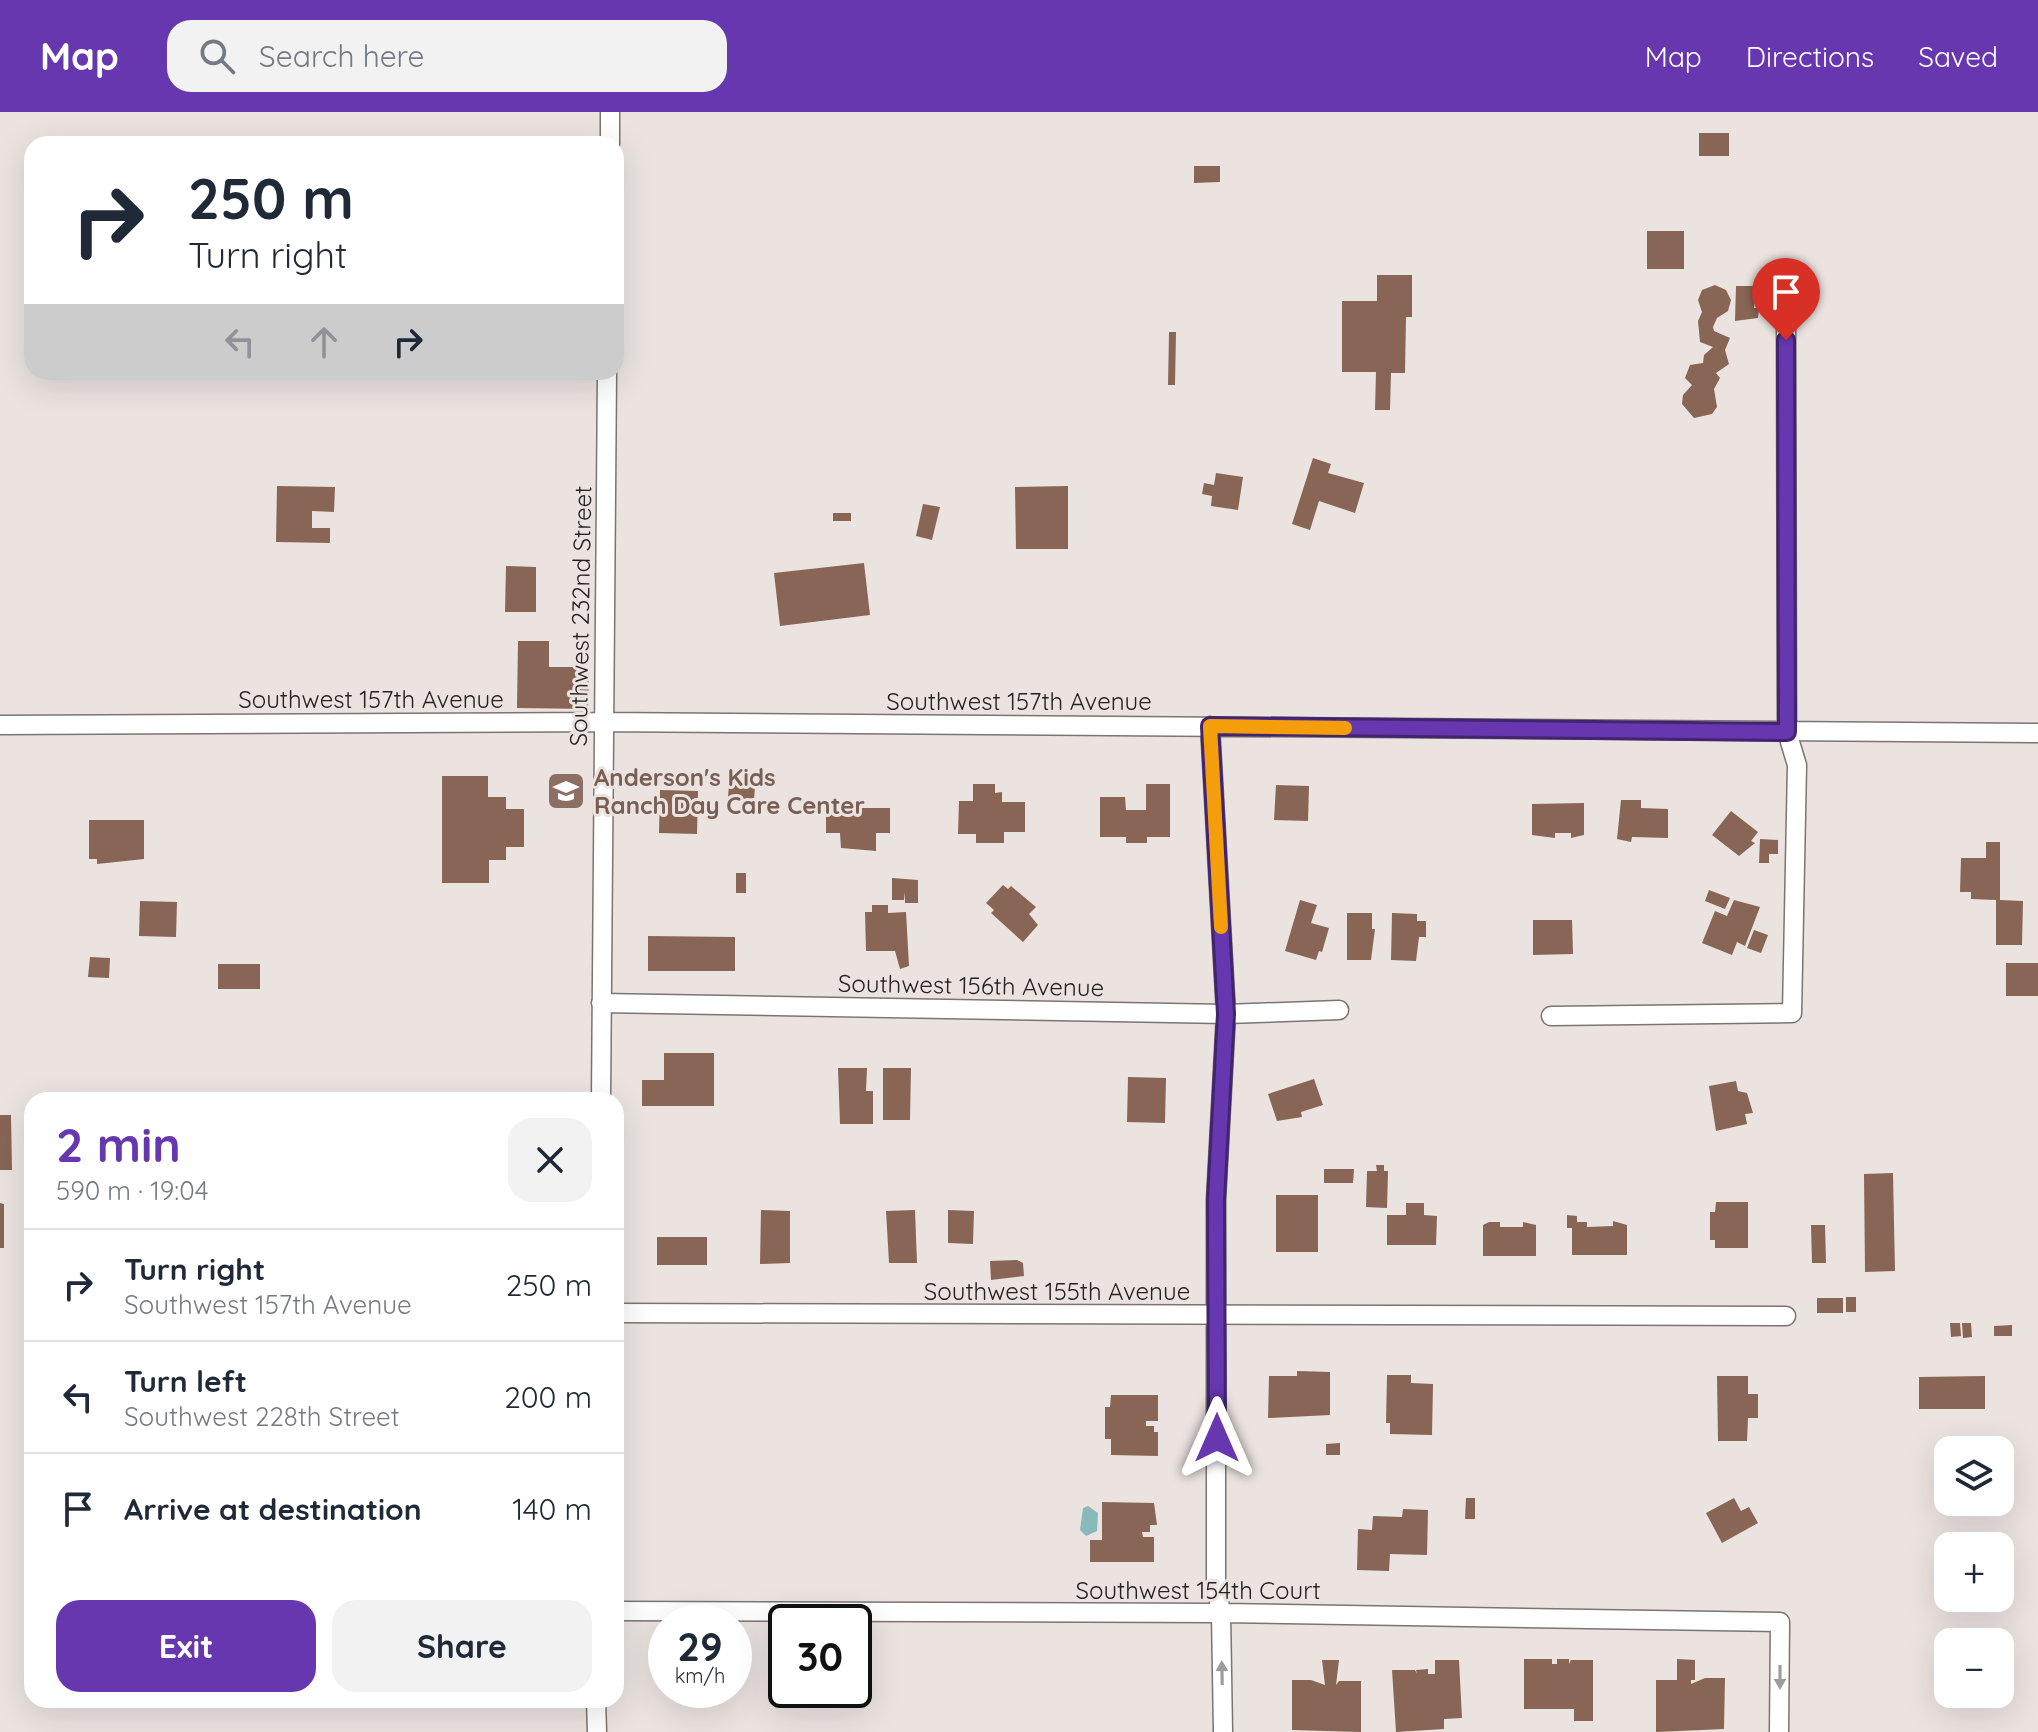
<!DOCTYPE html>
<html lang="en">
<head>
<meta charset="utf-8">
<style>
  body { margin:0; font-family:Quicksand,sans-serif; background:#f2f2f3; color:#1f2937; height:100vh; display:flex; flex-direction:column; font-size:30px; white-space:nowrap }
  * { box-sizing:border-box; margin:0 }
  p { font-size:26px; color:#747a83 }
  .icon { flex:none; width:44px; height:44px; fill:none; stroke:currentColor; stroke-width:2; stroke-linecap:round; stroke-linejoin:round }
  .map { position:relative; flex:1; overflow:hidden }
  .sheet { position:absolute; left:24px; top:980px; width:600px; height:616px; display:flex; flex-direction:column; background:#fff; border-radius:24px; box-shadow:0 8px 32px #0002 }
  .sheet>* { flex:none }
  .guide { position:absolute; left:24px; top:24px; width:600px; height:244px; border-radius:24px; box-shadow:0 8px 32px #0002; background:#fff; color:#1f2937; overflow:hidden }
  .buttons { position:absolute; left:1934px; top:1324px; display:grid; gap:16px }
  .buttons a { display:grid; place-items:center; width:80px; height:80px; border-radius:16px; background:#fff; box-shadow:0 8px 32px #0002; font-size:40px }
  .speed { position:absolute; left:648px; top:1492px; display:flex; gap:16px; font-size:40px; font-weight:700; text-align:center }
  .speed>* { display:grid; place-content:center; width:104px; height:104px; border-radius:50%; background:#fff; box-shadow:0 8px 32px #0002; line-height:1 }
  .speed small { font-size:20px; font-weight:400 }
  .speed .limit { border:4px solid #111; border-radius:12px; background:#fff; color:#111 }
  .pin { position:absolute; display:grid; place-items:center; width:68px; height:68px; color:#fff; margin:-82px -34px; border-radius:50% 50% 50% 0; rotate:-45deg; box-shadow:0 0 8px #0007 }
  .pin .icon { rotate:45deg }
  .me { position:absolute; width:88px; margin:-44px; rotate:0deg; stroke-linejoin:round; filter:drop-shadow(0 0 6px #0008) }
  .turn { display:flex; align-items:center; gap:28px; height:168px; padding:0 32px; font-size:36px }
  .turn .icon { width:104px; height:104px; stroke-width:2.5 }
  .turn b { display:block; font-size:56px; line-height:68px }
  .lanes { display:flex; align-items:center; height:76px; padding:0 32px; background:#0003; justify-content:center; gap:40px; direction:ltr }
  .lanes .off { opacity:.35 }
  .round { display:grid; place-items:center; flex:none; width:84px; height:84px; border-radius:24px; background:#f2f2f3 }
  .overview { display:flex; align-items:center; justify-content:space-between; height:136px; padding:0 32px }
  h1 { font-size:48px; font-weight:700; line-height:60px; color:#6637ae }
  .cta { display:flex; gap:16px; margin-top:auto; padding:16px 32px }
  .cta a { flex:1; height:92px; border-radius:24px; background:#6637ae; color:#fff; font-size:32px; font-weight:700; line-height:92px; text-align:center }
  .cta a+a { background:#f2f2f3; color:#1f2937 }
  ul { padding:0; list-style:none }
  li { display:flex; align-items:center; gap:24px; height:112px; padding:0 32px; border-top:2px solid #e0e1e3 }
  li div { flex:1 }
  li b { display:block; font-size:30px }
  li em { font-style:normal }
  header { display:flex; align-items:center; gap:48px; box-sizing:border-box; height:112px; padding:0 40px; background:#6637ae; color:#fff }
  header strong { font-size:38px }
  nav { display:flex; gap:44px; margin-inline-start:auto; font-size:28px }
  .search { width:560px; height:72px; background:#f2f2f3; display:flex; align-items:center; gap:20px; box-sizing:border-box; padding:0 28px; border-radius:24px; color:#747a83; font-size:30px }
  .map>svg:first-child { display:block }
  .water { fill:#88baba }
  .building { fill:#886555 }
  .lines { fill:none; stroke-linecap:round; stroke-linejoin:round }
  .minor-casing { stroke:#7b7471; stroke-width:21 }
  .minor { stroke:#fff; stroke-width:18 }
  .oneway { fill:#9d9c9b }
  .route-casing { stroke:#422471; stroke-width:20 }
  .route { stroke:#6637ae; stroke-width:14 }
  .slow { stroke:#f59e0b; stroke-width:14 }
  .labels { text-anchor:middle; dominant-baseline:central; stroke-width:6; stroke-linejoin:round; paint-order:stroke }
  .street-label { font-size:24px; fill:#252221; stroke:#ebe3e0 }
  .education-label { font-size:24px; font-weight:bold; fill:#785e54; stroke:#ebe3e0; text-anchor:start }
</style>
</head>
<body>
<header>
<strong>Map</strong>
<div class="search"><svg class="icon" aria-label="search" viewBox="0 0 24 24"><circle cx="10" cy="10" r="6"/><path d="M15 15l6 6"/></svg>Search here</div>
<nav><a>Map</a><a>Directions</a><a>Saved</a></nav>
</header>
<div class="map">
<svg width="2038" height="1620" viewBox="0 0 2038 1620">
  <rect width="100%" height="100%" fill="#ebe3e0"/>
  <path class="water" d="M1088,1394L1098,1401L1097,1419L1086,1424L1080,1418L1083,1396Z"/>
  <path class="building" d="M1699,21H1729V44H1699Z
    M1194,54H1220V70L1194,71Z
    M1647,119H1684V157H1647Z
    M1377,163H1412V205H1406L1405,261H1391L1390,298H1375L1376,260H1342V189H1377Z
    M1715,173L1726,178L1731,188L1728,199L1717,206L1713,215L1714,219L1730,226L1725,238L1729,252L1716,261L1720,266L1714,277L1717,295L1712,302L1694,306L1682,292L1683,283L1692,273L1685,266L1690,253L1703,251L1704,243L1713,235L1700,230L1698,209L1702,200L1698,188L1702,178Z
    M1736,174H1755L1754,196H1759L1758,206L1735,209Z
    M1169,220H1176L1175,273H1168Z
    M1313,346L1331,352L1328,361L1364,371L1355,401L1319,389L1310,418L1292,412Z
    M1216,361L1243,365L1238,398L1211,394L1212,384L1202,382L1204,371L1214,373Z
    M277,374L335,375L334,400L312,399V416H330V431L276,430Z
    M1068,374V437H1016L1015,375Z
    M923,392L940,395L932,428L916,424Z
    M833,401H851V409H833Z
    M864,451L870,503L780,514L774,461Z
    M506,454L536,455V500H505Z
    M518,529H549V555H589L588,597L517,596Z
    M442,664H488V685H506V697H524V735H506V748H489V771H442Z
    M729,672L755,674L754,688L728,685Z
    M973,672H995V681L1002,680V690H1025V720H1004V731H976V722H958L959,689H973Z
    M1146,672H1170V725H1147V731H1126V725H1100V685H1125L1126,698H1146Z
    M1276,673L1309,674L1308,709L1274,708Z
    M660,678L698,679L697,722L659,721Z
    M1621,688H1641V696L1668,697V726L1632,725L1631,730L1617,727Z
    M1584,691V723L1571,726V721H1555V726L1532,723V692Z
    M826,696H890V721H876V739L841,736L840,721H826Z
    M1731,699L1758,720L1751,729L1755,731L1739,744L1712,723Z
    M89,708H144V747L97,752V747H89Z
    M1760,727L1778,728V742H1769V751H1759Z
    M1986,730H2000V788L2023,789L2022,833H1996V788L1971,787V780H1960L1961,746H1986Z
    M736,761H746V781H736Z
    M892,766L918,768V791H905V780L904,788H892Z
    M1003,773L1008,777L1011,774L1036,795L1029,802L1038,813L1023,830L991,801L994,798L986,791Z
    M1709,778L1730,786L1725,797L1705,789Z
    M1300,788L1317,793L1311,811L1329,816L1322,840L1319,839L1316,848L1285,839Z
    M1734,788L1760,795L1745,834L1737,830L1732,843L1702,831L1715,799L1727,804Z
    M140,789L177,790L176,825L139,824Z
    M872,793H888V801L906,800L909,854L900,857L895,839H866L865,800H872Z
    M1347,801H1372V817H1375L1371,848H1347Z
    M1392,801L1417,802V809H1426V825H1419L1416,849L1391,848Z
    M1533,808H1572L1573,842L1533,843Z
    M1754,818L1768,823L1761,841L1747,836Z
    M648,824L735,825V859H648Z
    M90,845L110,846L109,866L88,865Z
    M2006,851H2038V884H2006Z
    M218,852H260V877H218Z
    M664,941H714V994H642V968H664Z
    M838,956H867L866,979H873V1012H840Z
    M883,956H911L910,1008H883Z
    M1128,965L1166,966L1165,1011L1127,1010Z
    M1314,967L1323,993L1301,1000L1302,1005L1277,1009L1268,982Z
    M1736,969L1738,979L1747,981L1753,1001L1745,1002L1747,1012L1716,1019L1709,974Z
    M0,1003H11L12,1058H0Z
    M1376,1053H1384V1059H1388L1387,1096L1366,1095L1367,1059H1377Z
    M1324,1057H1354L1353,1071H1324Z
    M1893,1061L1895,1159L1865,1160L1864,1062Z
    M1276,1083H1318V1140H1276Z
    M1716,1090H1748V1136H1715V1128H1710V1100H1715Z
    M0,1091L4,1092V1136H0Z
    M1406,1091H1424V1103L1437,1104L1436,1133H1387V1103H1406Z
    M761,1098L790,1099V1151L760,1152Z
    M915,1098L917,1151H889L886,1099Z
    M948,1098L974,1099L973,1132L948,1131Z
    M1567,1103L1577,1104V1110H1587V1115L1613,1114V1109L1627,1113V1143H1572V1116H1567Z
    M1489,1110H1500V1115H1523V1110L1536,1113V1144H1483V1113Z
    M1811,1113H1825L1826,1151H1812Z
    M657,1125H707V1153H657Z
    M1017,1148L1023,1151L1024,1164L991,1168L990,1149Z
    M1846,1185H1856V1200H1846Z
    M1817,1186H1843V1201H1817Z
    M1950,1211H1960L1961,1224L1951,1225Z
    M1962,1211H1971L1972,1225L1963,1226Z
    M2012,1213V1224H1994V1214Z
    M1297,1259L1330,1260V1303L1268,1306L1269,1264H1297Z
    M1387,1263H1411V1271L1433,1272L1432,1323L1390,1322V1311H1386Z
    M1717,1264H1748V1282H1758V1306H1748L1747,1329H1718Z
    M1985,1264V1297H1919V1265Z
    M1111,1283H1158V1309H1146V1314H1154V1320H1158V1344L1111,1343V1327H1105V1295H1110Z
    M1340,1331V1343H1326V1332Z
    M1466,1386H1475V1407H1465Z
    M1734,1386L1741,1399L1749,1395L1758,1411L1722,1431L1706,1401Z
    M1102,1390L1154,1391L1157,1413H1150V1420H1142L1143,1425H1154V1450H1090V1428H1102Z
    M1403,1397L1428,1398L1427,1443L1390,1442L1389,1459L1357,1458L1358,1417L1372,1418L1373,1404L1402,1405Z
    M1524,1547H1552V1552H1557V1547H1569V1552L1571,1548H1593V1609H1574V1597H1524Z
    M1677,1547L1695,1548V1568H1691V1572L1705,1566H1725L1724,1617L1656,1620V1568H1677Z
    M1322,1548H1339L1336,1573L1339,1569H1361V1620L1292,1618V1568H1311L1325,1573Z
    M1435,1548H1459L1462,1606L1444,1607V1617L1396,1620L1392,1558H1415L1417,1562L1416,1558L1428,1557V1562H1435Z"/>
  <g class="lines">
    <g class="minor-casing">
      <path id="minor" d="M610,32V0
        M0,613L602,610L2038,621
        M1210,614L1226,902L1216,1088V1473L1221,1501L1223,1620
        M601,891L1226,902L1339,898
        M1551,904L1792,901L1797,653L1787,620L1786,197
        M601,988L607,260
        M616,1201L1786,1204
        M616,1499L1221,1501L1780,1510L1779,1620
        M596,1588L597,1620"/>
    </g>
    <use href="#minor" class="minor"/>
  </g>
  <defs><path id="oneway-solid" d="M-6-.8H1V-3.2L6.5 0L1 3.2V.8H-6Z" transform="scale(2)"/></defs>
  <g class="oneway">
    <use href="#oneway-solid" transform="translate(1222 1561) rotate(-91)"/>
    <use href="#oneway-solid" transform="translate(1780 1565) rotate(90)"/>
  </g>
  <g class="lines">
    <g class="route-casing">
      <path id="route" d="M1217,1326L1216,1088L1226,902L1210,614L1787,620L1786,228"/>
    </g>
    <use href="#route" class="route"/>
    <path class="slow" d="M1221,815L1210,614L1345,616"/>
  </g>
  <defs>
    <g id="school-square" transform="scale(2)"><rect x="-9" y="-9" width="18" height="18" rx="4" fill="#8d6e63" stroke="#ebe3e0"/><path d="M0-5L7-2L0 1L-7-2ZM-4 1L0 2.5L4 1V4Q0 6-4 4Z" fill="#fff"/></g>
  </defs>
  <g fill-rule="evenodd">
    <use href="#school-square" x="566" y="679"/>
  </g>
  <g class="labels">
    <g class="street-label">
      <text transform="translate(580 504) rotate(-89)">Southwest 232nd Street</text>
      <text x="371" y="587">Southwest 157th Avenue</text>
      <text x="1019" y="589">Southwest 157th Avenue</text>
      <text transform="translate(971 873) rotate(1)">Southwest 156th Avenue</text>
      <text x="1057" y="1179">Southwest 155th Avenue</text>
      <text x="1198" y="1478">Southwest 154th Court</text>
    </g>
    <g class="education-label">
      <text x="594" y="665">Anderson's Kids<tspan x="594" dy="28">Ranch Day Care Center</tspan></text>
    </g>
  </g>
</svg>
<div class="buttons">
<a><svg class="icon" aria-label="layers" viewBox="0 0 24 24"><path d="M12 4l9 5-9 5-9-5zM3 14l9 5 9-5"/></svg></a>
<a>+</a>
<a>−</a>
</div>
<div class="speed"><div>29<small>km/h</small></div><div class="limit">30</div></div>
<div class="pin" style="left:1786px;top:228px;background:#d93025"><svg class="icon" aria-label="arrive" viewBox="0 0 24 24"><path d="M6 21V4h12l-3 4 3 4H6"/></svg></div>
<svg class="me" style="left:1217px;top:1326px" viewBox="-20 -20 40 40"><path d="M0-17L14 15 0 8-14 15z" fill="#6637ae" stroke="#fff" stroke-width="4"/></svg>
<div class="guide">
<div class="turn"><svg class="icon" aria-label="right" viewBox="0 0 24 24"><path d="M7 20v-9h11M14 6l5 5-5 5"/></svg><div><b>250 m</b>Turn right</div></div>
<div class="lanes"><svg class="icon off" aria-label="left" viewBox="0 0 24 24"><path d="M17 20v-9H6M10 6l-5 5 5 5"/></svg><svg class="icon off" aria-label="ahead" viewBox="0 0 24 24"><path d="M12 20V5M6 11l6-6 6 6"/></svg><svg class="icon" aria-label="right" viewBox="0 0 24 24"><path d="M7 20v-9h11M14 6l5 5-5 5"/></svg></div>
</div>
<section class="sheet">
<div class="overview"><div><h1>2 min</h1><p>590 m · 19:04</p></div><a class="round"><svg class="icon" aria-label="close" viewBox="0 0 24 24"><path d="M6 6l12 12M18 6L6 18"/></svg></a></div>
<ul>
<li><svg class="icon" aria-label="right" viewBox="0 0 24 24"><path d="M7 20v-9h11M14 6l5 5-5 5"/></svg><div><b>Turn right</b><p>Southwest 157th Avenue</p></div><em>250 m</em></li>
<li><svg class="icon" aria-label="left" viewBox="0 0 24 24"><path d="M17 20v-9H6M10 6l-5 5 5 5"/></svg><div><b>Turn left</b><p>Southwest 228th Street</p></div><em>200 m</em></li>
<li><svg class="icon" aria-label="arrive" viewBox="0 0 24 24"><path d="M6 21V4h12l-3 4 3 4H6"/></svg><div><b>Arrive at destination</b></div><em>140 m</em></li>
</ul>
<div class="cta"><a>Exit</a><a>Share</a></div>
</section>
</div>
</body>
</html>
